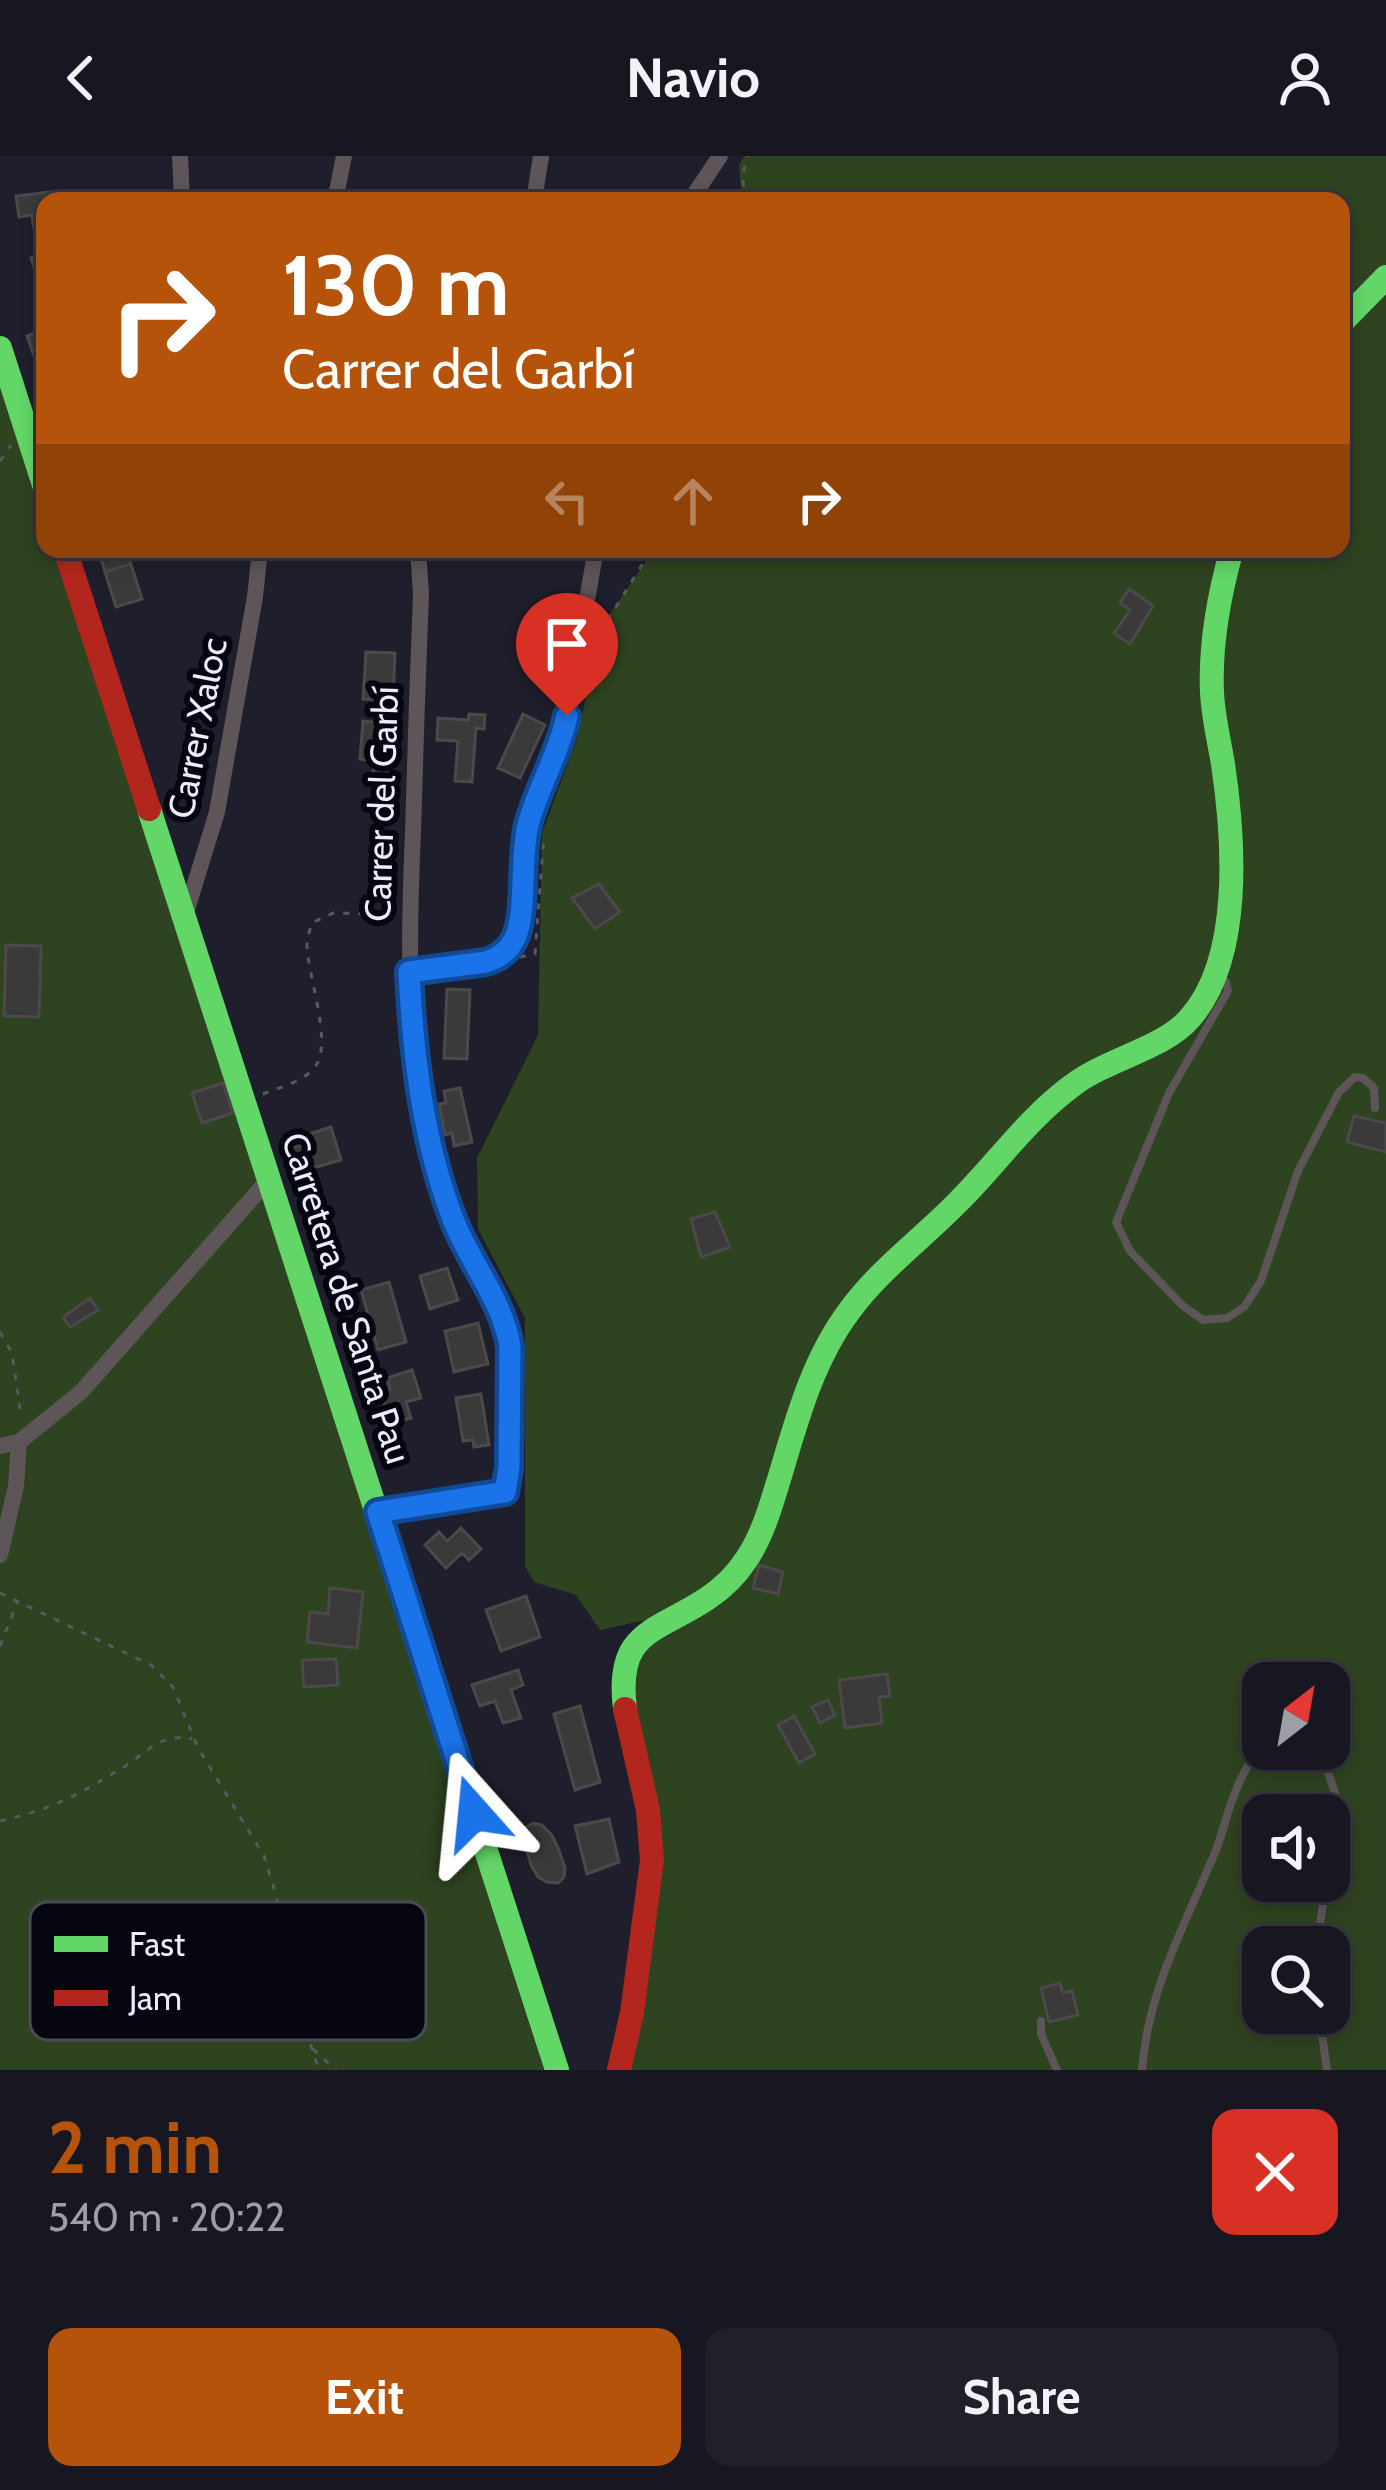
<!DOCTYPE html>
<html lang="en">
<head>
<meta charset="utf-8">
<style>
  body { margin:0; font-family:Cabin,sans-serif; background:#201f2a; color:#f1f3f6; height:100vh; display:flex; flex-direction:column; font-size:45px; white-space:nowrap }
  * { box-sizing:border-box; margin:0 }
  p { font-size:39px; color:#9e9fa5 }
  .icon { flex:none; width:66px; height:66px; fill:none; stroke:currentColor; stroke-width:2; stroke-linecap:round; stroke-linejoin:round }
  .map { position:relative; height:1914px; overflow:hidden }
  .panel { display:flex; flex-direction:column; background:#171621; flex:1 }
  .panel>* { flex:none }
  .top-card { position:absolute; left:36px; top:36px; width:1314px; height:366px; border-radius:24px; box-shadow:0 6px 18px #0003,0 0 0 3px #36353f; background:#b45309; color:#fff; overflow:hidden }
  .needle { width:78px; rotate:31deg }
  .fabs { position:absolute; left:1242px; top:1506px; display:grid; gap:24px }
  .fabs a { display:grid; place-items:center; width:108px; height:108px; border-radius:24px; background:#171621; box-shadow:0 6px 18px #0003,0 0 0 3px #36353f; font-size:60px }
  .pin { position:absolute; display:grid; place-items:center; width:102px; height:102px; color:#fff; margin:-123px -51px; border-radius:50% 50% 50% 0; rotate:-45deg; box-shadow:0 0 12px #0007 }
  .pin .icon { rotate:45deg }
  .me { position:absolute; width:132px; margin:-66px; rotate:342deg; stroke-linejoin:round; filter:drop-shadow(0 0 9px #0008) }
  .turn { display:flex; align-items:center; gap:42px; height:252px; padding:0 48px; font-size:54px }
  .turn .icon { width:156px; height:156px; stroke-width:2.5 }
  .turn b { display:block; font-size:84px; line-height:102px }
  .lanes { display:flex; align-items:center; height:114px; padding:0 48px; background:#0003; justify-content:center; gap:60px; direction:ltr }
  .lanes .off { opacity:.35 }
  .round { display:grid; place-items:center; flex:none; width:126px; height:126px; border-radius:24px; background:#201f2a }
  .head { display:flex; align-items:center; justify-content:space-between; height:204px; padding:0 48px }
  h1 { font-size:72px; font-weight:700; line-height:90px; color:#b45309 }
  .primary-button { display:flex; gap:24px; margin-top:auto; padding:24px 48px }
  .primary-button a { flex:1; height:138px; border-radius:24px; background:#b45309; color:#fff; font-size:48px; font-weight:700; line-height:138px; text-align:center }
  .primary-button a+a { background:#201f2a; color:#f1f3f6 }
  header { display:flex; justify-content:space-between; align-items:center; height:156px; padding:0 48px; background:#171621; font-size:54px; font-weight:700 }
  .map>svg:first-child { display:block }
  .green { fill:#2e4320; fill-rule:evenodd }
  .building { fill:#3c393b; stroke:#4c494a; stroke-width:3 }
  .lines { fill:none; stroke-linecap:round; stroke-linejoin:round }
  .path { stroke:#5b585e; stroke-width:3; stroke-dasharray:6 9; stroke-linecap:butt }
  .lane { stroke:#5d5558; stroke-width:8 }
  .street { stroke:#5d5558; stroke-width:16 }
  .fast { stroke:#63d668; stroke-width:24 }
  .jam { stroke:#b3261e; stroke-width:24 }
  .route-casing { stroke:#114b97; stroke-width:30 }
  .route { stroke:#1a73e8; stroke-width:21 }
  .labels { text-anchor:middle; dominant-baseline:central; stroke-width:12; stroke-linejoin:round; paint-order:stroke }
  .street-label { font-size:36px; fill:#ececfe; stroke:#060610 }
  .key { fill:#060610; stroke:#4b4b57; stroke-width:3 }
  .key-label { font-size:33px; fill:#ececfe }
</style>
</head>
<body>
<header><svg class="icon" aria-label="back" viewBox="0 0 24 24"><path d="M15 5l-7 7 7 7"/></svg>Navio<svg class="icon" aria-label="person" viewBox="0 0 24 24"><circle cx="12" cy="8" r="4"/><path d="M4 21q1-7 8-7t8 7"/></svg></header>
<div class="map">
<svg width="1386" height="1914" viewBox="0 0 1386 1914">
  <rect width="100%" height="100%" fill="#1f1e2c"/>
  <path class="green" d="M744,0H1386V1914H607L618,1890L645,1701L616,1522L655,1462L600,1474L576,1439L534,1426L525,1410V1162L478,1073L477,1002L538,879L542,677L577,583L600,473L648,402L652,393H1341V45H742L739,10ZM1263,1527H1329V1593H1263ZM1263,1659H1329V1725H1263ZM1263,1791H1329V1857H1263Z
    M0,227L45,367V393H53L544,1914H0Z"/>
  <path class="building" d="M161,35V45H108V37Z
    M51,36L52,45H45V71L34,73L32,59L19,61L16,40Z
    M360,36L412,38V45H360Z
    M45,97V137L39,139L35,127L39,126L31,102Z
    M45,173V218L41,220L27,180Z
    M98,393H126L131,408L105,416Z
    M131,408L142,443L116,451L105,416Z
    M1129,433L1153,450L1130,488L1114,477L1130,454L1120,447Z
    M366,496L395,497L393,544L363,543Z
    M469,558L485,559L484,573L476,572L472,626L455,625L458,585L437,584L438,562L468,564Z
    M523,558L545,569L520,622L498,612Z
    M363,565L393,568L388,618L373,617L374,605L360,603Z
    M599,728L620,756L595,773L572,742Z
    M6,789L41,790L39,861L4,860Z
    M447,833L470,834L467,903L444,902Z
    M223,927L233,957L202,967L192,937Z
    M460,932L472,986L454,990L452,977L445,979L439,948L446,947L444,935Z
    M1354,960L1386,967V996L1347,986Z
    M331,971L341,1004L296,1017L289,993L309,987L306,979Z
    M715,1056L730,1091L701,1101L691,1063Z
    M447,1112L458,1144L430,1153L420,1120Z
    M389,1126L406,1186L378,1194L361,1134Z
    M90,1142L98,1154L70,1171L63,1161Z
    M478,1167L488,1208L454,1216L445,1175Z
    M412,1214L421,1242L406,1246L411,1262L390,1268L381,1236L390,1233L387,1222Z
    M481,1238L489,1289L474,1291L473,1284L463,1285L456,1242Z
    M461,1372L481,1393L469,1404L462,1397L446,1412L425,1389L439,1376L447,1385Z
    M759,1409L783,1416L778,1438L753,1432Z
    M330,1432L363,1436L357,1492L307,1486L310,1456L328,1458Z
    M526,1440L540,1481L501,1495L486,1454Z
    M336,1503L338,1529L304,1531L302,1504Z
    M518,1514L523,1529L511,1534L521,1562L503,1567L495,1545L480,1550L472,1529Z
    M887,1518L890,1540L879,1541L882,1567L845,1572L839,1524Z
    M828,1544L835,1559L820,1567L812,1551Z
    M580,1550L600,1626L575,1634L554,1558Z
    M794,1560L815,1598L799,1607L778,1569Z
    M609,1663L619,1706L587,1718L575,1670Z
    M533,1667L542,1669L552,1679L559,1694L565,1712L564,1721L558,1727L547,1726L538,1721L531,1709L523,1681L525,1672Z
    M1060,1827L1063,1837L1072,1835L1078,1859L1049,1866L1041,1832Z"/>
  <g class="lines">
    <path class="path" d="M746,45L742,20L748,0
      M0,305L11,289
      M597,492L601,475L652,393
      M520,801L535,798L544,679
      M263,938C281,931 303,926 315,911C334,887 306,816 307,786C307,784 311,769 312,767L333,757L394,758
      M0,1176L12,1197L21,1260
      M0,1437L151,1509L173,1531L198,1592L264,1700L276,1739L303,1866L319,1914
      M0,1490L17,1447
      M0,1665C26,1659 49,1652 73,1640C91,1631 107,1621 124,1611C147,1596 162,1576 192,1583
      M313,1893L336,1914"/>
    <path class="lane" d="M1216,820L1226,826L1228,835L1169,937L1116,1066L1130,1095L1183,1150L1203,1164L1227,1162L1244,1151L1261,1125L1298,1015L1339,936L1355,921L1363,922L1374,932L1375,952
      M1304,1593L1328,1616L1342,1658L1329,1709
      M1317,1791L1326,1725
      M1319,1857L1327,1914
      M1041,1865V1878L1057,1914
      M1142,1914C1148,1833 1186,1767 1216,1694C1224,1673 1228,1652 1237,1632C1243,1617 1251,1604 1258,1590L1263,1588"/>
    <path class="street" d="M180,0L182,45
      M335,45L344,0
      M534,45L541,0
      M690,45L720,0
      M185,760L217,656L255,441L260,393
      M409,816L496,803L510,790L518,771L526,679L533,652L564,573L596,393
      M0,1290L19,1286L81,1236L270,1022
      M378,1356L505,1336L509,1312L510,1190C501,1144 471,1108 454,1065C440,1031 432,995 425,959C406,865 409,771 413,676C415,597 418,517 421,438L418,393
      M0,1399L16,1330L19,1286"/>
    <path class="fast" d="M1341,167L1386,121
      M0,192L45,332
      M149,653L557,1914
      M625,1553C615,1474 656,1477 708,1442C723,1432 736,1419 746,1404C763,1379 771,1349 780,1320C797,1263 813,1203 850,1154C880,1113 923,1082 959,1045C997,1007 1029,961 1073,929C1107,903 1165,892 1190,862C1243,802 1234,682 1223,608C1219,584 1213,560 1212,536C1210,488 1219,439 1232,393"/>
    <path class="jam" d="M65,393L149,653
      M619,1914L632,1857L652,1704L648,1654L625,1553"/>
  </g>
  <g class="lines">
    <g class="route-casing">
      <path id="route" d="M474,1657L378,1356L505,1336L509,1312L510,1190C502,1143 470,1107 453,1063C423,985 413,899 409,816L486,806C499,802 509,795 515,782C527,757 520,701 528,669C538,631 559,598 567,560"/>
    </g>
    <use href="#route" class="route"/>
  </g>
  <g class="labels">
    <g class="street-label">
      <text transform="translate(197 572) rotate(-79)">Carrer Xaloc</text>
      <text transform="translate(381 648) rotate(-88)">Carrer del Garbí</text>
      <text transform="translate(347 1142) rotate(72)">Carretera de Santa Pau</text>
    </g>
  </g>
  <rect x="30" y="1746" width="396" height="138" rx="18" class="key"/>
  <rect x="54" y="1780" width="54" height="16" fill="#63d668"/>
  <rect x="54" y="1834" width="54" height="16" fill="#b3261e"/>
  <g class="key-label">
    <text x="129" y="1800">Fast</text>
    <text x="129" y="1854">Jam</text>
  </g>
</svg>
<div class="fabs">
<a><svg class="needle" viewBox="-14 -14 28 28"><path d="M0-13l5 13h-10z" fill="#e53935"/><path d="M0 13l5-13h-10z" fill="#9e9fa5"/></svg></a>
<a><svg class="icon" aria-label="sound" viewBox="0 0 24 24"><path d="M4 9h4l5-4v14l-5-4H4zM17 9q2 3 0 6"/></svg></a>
<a><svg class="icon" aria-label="search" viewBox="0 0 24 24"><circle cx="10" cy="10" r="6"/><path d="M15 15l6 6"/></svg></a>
</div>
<div class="pin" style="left:567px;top:560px;background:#d93025"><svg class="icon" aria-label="arrive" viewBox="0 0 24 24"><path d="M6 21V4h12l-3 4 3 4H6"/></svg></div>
<svg class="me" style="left:474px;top:1657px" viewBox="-20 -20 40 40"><path d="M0-17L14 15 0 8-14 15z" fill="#1a73e8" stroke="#fff" stroke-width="4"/></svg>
<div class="top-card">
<div class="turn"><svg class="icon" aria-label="right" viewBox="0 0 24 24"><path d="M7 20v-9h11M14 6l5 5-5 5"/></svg><div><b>130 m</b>Carrer del Garbí</div></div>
<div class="lanes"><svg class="icon off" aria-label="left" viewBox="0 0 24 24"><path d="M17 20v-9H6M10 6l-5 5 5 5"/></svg><svg class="icon off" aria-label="ahead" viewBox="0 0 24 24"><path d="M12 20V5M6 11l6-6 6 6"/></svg><svg class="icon" aria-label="right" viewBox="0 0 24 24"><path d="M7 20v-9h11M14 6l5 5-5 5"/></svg></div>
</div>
</div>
<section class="panel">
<div class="head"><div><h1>2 min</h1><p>540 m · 20:22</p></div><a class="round" style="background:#d93025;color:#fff"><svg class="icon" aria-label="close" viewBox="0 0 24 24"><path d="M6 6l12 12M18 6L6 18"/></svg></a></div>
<div class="primary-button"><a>Exit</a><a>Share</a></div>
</section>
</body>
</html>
